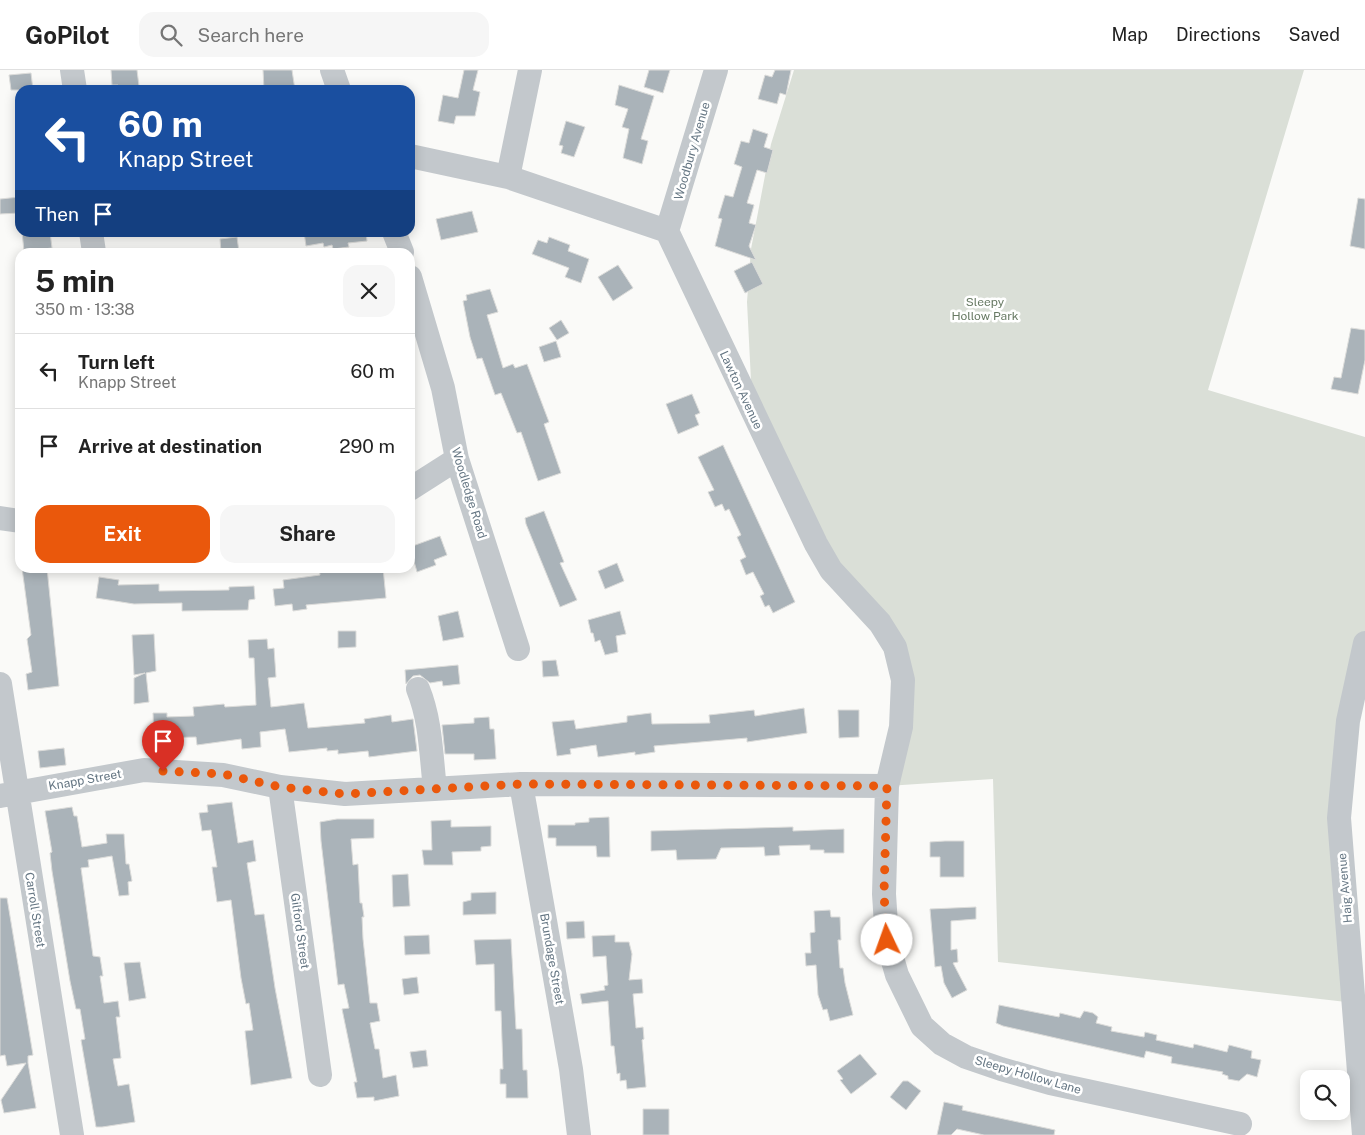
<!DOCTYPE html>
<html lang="en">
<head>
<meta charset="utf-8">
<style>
  body { margin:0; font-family:"Public Sans",sans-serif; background:#f6f6f6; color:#222; height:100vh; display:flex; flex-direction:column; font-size:19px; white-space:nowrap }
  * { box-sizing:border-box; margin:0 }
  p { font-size:16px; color:#767676 }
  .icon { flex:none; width:28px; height:28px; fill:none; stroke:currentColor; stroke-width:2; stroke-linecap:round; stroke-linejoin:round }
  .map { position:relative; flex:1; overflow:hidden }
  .panel { position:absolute; left:15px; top:178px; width:400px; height:325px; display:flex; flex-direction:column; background:#fff; border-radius:15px; box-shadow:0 2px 12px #0003 }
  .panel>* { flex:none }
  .guide { position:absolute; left:15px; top:15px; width:400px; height:152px; border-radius:15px; box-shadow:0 2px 12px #0003; background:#1a4fa0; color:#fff; overflow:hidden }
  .fabs { position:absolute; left:1300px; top:1000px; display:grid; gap:10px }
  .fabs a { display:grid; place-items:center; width:50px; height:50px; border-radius:10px; background:#fff; box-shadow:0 2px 12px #0003; font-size:25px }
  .pin { position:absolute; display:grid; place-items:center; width:42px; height:42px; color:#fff; margin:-51px -21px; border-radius:50% 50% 50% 0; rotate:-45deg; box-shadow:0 0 5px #0007 }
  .pin .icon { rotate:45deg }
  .me { position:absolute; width:55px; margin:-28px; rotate:357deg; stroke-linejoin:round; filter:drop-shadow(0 0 4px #0008) }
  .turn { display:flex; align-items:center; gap:18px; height:105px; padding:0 20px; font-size:22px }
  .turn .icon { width:65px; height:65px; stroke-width:2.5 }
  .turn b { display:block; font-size:35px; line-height:42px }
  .then { display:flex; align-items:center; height:48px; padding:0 20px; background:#0003; gap:10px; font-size:19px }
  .round { display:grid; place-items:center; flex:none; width:52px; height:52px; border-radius:15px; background:#f6f6f6 }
  .summary { display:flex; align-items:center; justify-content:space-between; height:85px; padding:0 20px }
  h1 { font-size:30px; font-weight:700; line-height:38px }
  .action { display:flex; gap:10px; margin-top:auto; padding:10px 20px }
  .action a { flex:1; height:58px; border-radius:15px; background:#ea580c; color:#fff; font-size:20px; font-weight:700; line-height:58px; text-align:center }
  .action a+a { background:#f6f6f6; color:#222 }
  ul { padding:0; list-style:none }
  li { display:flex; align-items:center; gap:15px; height:75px; padding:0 20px; border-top:1px solid #e0e0e0 }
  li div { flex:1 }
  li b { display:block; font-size:19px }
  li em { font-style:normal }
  header { display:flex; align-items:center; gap:30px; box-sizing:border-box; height:70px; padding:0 25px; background:#fff; border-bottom:1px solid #e0e0e0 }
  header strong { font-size:24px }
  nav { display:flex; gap:28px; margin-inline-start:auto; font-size:18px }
  .search { width:350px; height:45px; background:#f6f6f6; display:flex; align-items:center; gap:12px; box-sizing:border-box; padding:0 18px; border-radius:15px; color:#767676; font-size:19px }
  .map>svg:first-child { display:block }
  .green { fill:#dadfd7 }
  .building { fill:#aab3b9; stroke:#dcdcda }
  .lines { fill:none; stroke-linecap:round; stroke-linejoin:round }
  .minor { stroke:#c3c8cc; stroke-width:24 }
  .route { stroke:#ea580c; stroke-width:9; stroke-dasharray:0 16.2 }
  .labels { text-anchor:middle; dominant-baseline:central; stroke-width:5; stroke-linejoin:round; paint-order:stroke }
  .street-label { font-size:12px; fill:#657683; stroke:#fff }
  .park-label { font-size:12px; fill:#687a64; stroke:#fff }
</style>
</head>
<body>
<header>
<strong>GoPilot</strong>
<div class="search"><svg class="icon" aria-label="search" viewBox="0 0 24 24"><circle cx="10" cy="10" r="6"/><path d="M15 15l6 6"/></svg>Search here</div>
<nav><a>Map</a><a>Directions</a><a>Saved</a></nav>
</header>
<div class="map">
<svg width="1365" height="1065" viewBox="0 0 1365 1065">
  <rect width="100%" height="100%" fill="#fafaf8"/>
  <path class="green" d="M794,0H1304L1208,320L1365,367V573L1348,651L1355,933L998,892L993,709L887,716L895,577L831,500L753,350L747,232L751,179L771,74Z"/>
  <path class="building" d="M111,0H137L139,16L118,18V15H112Z
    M263,0H292L295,20H264Z
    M464,0H478L473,20L480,22L475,46H456L454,54L438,51L443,25L458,28Z
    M649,0H670L663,23L644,17Z
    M775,0H791L786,25L780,23L777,34L758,29L765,5L772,7Z
    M31,3L33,20H11L9,5Z
    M619,15L654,26L641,69L648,71L642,94L623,88L629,59L622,57L628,39L615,35Z
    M566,51L585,57L574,87L561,83L563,76L559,75Z
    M753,59L768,64L764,77L773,80L767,103L757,100L747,133L754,135L749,153L756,155L749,176L756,190L715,176L722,149L718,148L725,125L733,127L742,97L734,94L741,71L749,73Z
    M20,127V143L0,144V129Z
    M1358,128L1365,129V179L1350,176Z
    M472,141L478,162L441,170L436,149Z
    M22,162H50L52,178L24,181Z
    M304,162H366L367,171L348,173L349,177L333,179L332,175L324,177L323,173L306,176Z
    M237,167L239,182H221L220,169Z
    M549,167L570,175L568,181L589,189L581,213L565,207L569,198L532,184L538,170L547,173Z
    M752,192L763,214L745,223L734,201Z
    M618,195L633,218L613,231L598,207Z
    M490,219L498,242L487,245L503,298L513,294L515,298L527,294L549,352L544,354L561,403L538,411L521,362L517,363L501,323L495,325L482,288L477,289L470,267L463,231L467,230L466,225Z
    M561,250L569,263L557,270L549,258Z
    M1351,258L1365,260V290L1358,324L1331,319L1334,307L1341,308Z
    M556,271L561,287L544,292L539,277Z
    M692,324L700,343L695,345L699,355L678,364L666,334Z
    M723,375L795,532L773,543L769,535L765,537L760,526L764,524L753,502L746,505L740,490L746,487L737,467L741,465L729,439L725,441L722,434L715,437L708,422L714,420L698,387Z
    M544,441L564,492L560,493L577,530L560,537L526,454L525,448Z
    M440,466L447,485L434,490L436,495L417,502L410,477Z
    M617,493L624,511L605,519L598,501Z
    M22,498H47L59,616L28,620L26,604L32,602L27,569L31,565Z
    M319,498H383L386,528L306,535L307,539L293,541L292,534L275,536L273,519L284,518L283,510L320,505Z
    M99,507L119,510L118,515L159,514V521L229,520V517L254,516L255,529L249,530L248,540L182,541V533L134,534L96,528Z
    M458,541L464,567L443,571L438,546Z
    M620,541L626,564L616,566L618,582L605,585L600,570L595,572L593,563H591L588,550Z
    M338,561H356V577L338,578Z
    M154,564L156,601L146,603L149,632L134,634V608L145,603L134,605L132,565Z
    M267,569L268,579L274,578L276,607L268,608L271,637L304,633L308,658L365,653L364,649L391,645L392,652L413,649L417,681L369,687L368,681L338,684V680L327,681V678L289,682L285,659L260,662L261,677L242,679L241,669L197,675L196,667L154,668L153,643H167V647L194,646L193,637L224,634L225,637L256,635L254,588H249L248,570Z
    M556,590L559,606L543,607L542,591Z
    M458,595L460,614L443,616L442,611L430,613L420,605L413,606L406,614L405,600Z
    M804,638L807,663L747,672V668L654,676L655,682L635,685V682L598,687L596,675L570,679L571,684L557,686L552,652L574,650L576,659L627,652V646L651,643L652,654L710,653L709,645L754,640L755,646Z
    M838,640H859V667L839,668Z
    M489,647L490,659H494L496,689L474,690V684H445L442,655L474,653V648Z
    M64,678L66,695L40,698L38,681Z
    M232,732L238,773L253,770L256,791L247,793L255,845L264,844L275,918L292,1008L251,1015L245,961L253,960L249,933L246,934L241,908L231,830L217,832L212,797H217L211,760L202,761L199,743L208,742L207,735Z
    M72,737L74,746H77L82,777L107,773L106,764H124L126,794H129L132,811L128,812L129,825L119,826L112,786L88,790L89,797L81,798L93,886L100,887L103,906H100L104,933L118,931L120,947H116L121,988L113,989L118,1016L129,1014L135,1052L102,1057H96L81,970L85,969L80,939H76L70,911L52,801L50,783L52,782L45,741Z
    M609,747L610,787H597L596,776H556V768H548V755H575V753L589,752V748Z
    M337,749H374V768L351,769L353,795L358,794L360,833H362L364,847H362L363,869L370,933H377L380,951L370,953L375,979H379L383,1008L396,1005L399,1026L374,1031V1027L357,1028L354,1012H357L342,939L349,938L344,914L338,915L321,771L320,752Z
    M451,750V757L491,756V776L481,777V781L452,782L453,795H424L422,780H432L431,751Z
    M790,757H793V761L844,759V783H824V780H810V775L779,776L780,785L765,786L764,777L721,778L716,789L677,790L676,780L651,781V761Z
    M945,771H964V807H940V787H930V772Z
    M408,804L410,836L393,837L392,805Z
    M496,822V844L463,845V832L471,830V823Z
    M0,828H7L33,985L28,986V993L36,1038L4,1043L1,1030L26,993L7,996L5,985L0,986Z
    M976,837V849L951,851V880L957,879L958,892L953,893L967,920L952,928L944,913L941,896L935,897L930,839Z
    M830,840L831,847H840L841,870H838L840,898H843L845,913L853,945L830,951L827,939L823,940L818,925L816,895L806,896L805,883H811L810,863L815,862L814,841Z
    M584,851L585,868L567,869L566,852Z
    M429,865L430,884L405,885L404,866Z
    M615,865V872H629L632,884L629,910L642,909L643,923L633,924L636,958L643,957L644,969L642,970L646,1017L627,1019L626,1010L620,1011V1003L617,1004L614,976H611L608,931L582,934L580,924L605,920L604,916L608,915L606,886L593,887L592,866Z
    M511,869L516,959H522L523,1000H527L528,1028H506V1014H500V999H503L501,941H495L494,894L476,895L474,870Z
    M140,892L146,928L129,931L124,893Z
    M417,907L419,923L404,925L402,909Z
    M999,935L1059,947L1060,943L1080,948L1084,941L1093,943L1098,947L1096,953L1112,957L1111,961L1144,967L1145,962L1157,965L1156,970L1193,978L1194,974L1227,982L1229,975L1252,981L1251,988L1261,990L1257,1007L1247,1004L1239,1011L1228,1009V1006L1222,1004L1223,1002L1171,993L1172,987L1146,981L1144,988L1003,956L996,953Z
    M426,980L428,996L413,998L410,982Z
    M860,984L877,1004L851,1024L840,1010L843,1009L837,1001Z
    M903,1011H908L921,1021L906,1040L890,1027Z
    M944,1032L963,1036L962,1040L1055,1060L1054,1065H984L957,1059L951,1065H937Z
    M643,1039H669V1065H643Z"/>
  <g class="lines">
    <path class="minor" d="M72,0L75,20
      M332,0L339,20
      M410,86L508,107L667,161L816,474L831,500L880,553L895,577L903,610L901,657L887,716L884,824L887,870L897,905L922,956L942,974L966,987L1001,999L1050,1013L1240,1054
      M508,107L530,0
      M667,161L716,0
      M91,162L94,182
      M394,162L402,182
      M410,207L443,318L457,389L518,579
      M410,419L457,389
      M0,448L20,451
      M0,614L72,1065
      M418,619C431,651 431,685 435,719
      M521,714L571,999L579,1065
      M280,717L320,1005
      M0,726L144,700L223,705L280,717L345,724L521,714L887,716
      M1364,1065L1339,748L1348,651L1365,573"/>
  </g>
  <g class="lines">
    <path class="route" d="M163,701L223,704L280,717L345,724L521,714L887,716L884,824L887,870"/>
  </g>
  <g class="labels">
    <g class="street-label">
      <text transform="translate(692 81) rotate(-74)">Woodbury Avenue</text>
      <text transform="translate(741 320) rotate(65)">Lawton Avenue</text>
      <text transform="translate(469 423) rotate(73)">Woodledge Road</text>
      <text transform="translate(85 710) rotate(-10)">Knapp Street</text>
      <text transform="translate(1345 818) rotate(-95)">Haig Avenue</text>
      <text transform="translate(35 840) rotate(81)">Carroll Street</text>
      <text transform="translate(300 861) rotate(82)">Gilford Street</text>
      <text transform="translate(552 889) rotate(80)">Brundage Street</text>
      <text transform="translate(1028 1005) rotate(16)">Sleepy Hollow Lane</text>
    </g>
    <g class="park-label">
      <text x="985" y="232">Sleepy<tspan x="985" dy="14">Hollow Park</tspan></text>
    </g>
  </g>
</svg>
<div class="fabs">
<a><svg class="icon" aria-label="search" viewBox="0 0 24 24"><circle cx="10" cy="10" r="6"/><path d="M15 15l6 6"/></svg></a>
</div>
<div class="pin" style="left:163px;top:701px;background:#d93025"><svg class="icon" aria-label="arrive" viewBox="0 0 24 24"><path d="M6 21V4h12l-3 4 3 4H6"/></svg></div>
<svg class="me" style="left:887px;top:870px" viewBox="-20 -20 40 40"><circle r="19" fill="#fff"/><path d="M0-13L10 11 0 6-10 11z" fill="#ea580c"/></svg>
<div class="guide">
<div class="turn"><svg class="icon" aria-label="left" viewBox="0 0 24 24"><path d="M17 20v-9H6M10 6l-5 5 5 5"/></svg><div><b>60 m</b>Knapp Street</div></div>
<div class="then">Then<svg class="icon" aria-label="arrive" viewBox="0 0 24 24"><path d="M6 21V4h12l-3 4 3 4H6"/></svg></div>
</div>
<section class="panel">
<div class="summary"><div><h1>5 min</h1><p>350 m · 13:38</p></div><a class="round"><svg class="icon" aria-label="close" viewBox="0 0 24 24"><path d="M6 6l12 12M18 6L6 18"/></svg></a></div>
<ul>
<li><svg class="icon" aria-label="left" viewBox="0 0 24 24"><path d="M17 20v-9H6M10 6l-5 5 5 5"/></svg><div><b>Turn left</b><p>Knapp Street</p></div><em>60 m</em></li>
<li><svg class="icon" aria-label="arrive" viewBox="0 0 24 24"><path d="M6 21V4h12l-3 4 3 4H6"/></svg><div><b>Arrive at destination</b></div><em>290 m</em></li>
</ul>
<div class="action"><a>Exit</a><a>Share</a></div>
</section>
</div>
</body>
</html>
